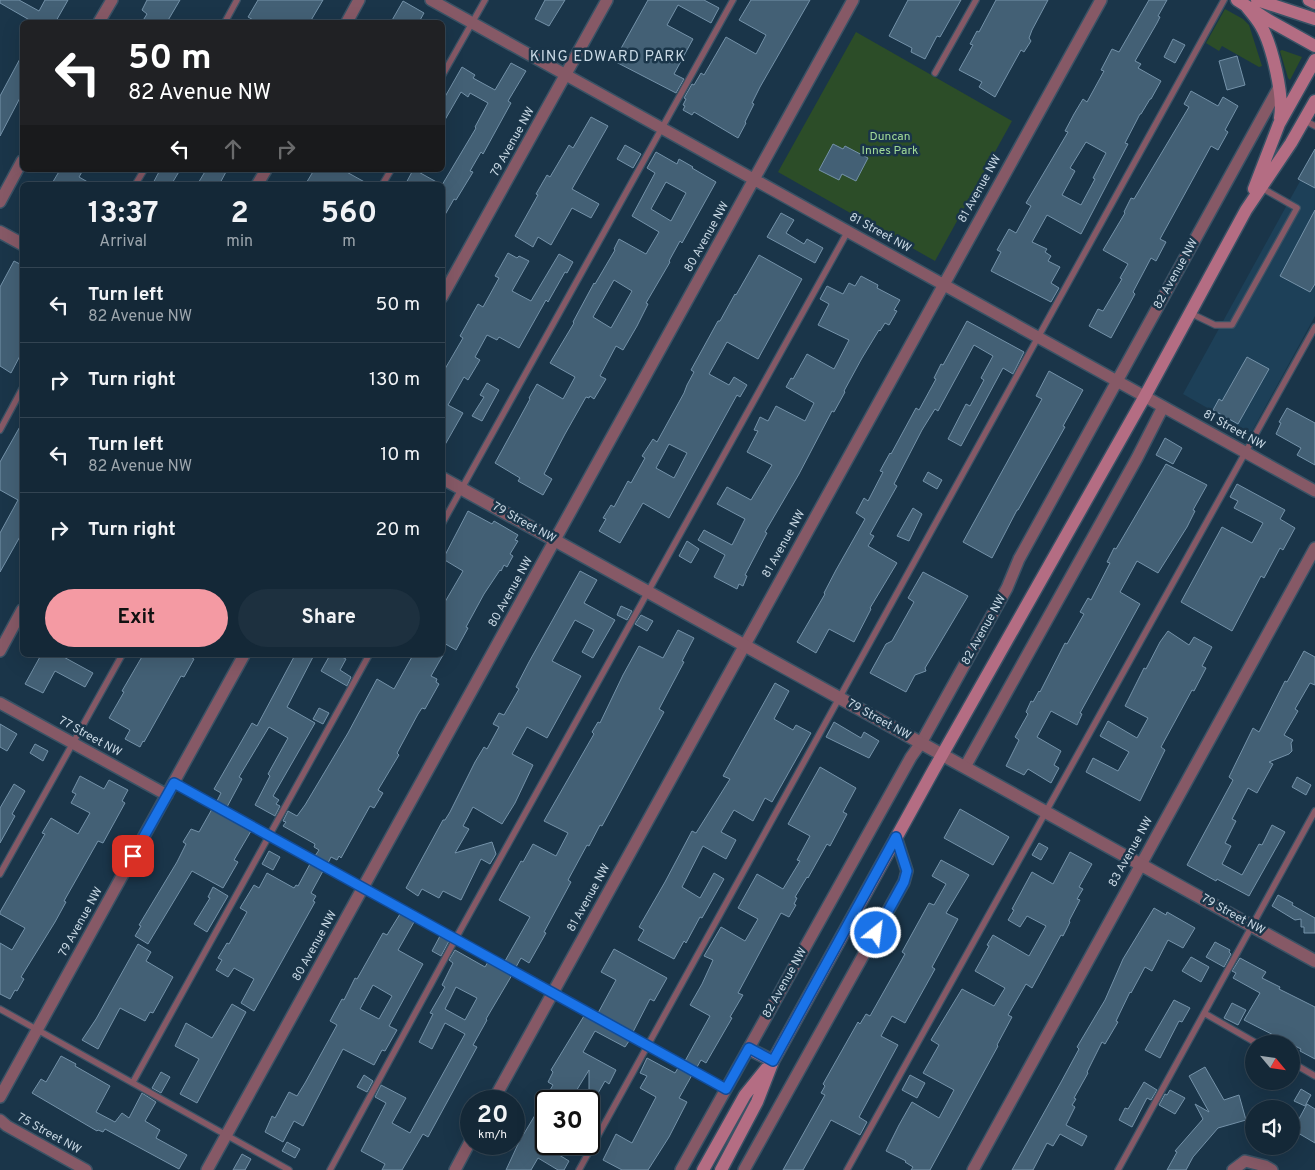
<!DOCTYPE html>
<html lang="en">
<head>
<meta charset="utf-8">
<style>
  body { margin:0; font-family:Overpass,sans-serif; background:#1d303f; color:#f1f3f6; height:100vh; display:flex; flex-direction:column; font-size:19px; white-space:nowrap }
  * { box-sizing:border-box; margin:0 }
  p { font-size:16px; color:#9da6ad }
  .icon { flex:none; width:28px; height:28px; fill:none; stroke:currentColor; stroke-width:2; stroke-linecap:round; stroke-linejoin:round }
  .map { position:relative; flex:1; overflow:hidden }
  .sheet { position:absolute; left:20px; top:182px; width:425px; height:475px; display:flex; flex-direction:column; background:#142837; border-radius:8px; box-shadow:0 5px 20px #0002,0 0 0 1px #334452 }
  .sheet>* { flex:none }
  .guide { position:absolute; left:20px; top:20px; width:425px; height:152px; border-radius:8px; box-shadow:0 5px 20px #0002,0 0 0 1px #334452; background:#202124; color:#fff; overflow:hidden }
  .needle { width:32px; rotate:119deg }
  .tools { position:absolute; left:1245px; top:1035px; display:grid; gap:10px }
  .tools a { display:grid; place-items:center; width:55px; height:55px; border-radius:50%; background:#142837; box-shadow:0 5px 20px #0002,0 0 0 1px #334452; font-size:25px }
  .speed { position:absolute; left:460px; top:1090px; display:flex; gap:10px; font-size:25px; font-weight:700; text-align:center }
  .speed>* { display:grid; place-content:center; width:65px; height:65px; border-radius:50%; background:#142837; box-shadow:0 5px 20px #0002,0 0 0 1px #334452; line-height:1 }
  .speed small { font-size:12px; font-weight:400 }
  .speed .limit { border:2px solid #111; border-radius:8px; background:#fff; color:#111 }
  .pin { position:absolute; display:grid; place-items:center; width:42px; height:42px; color:#fff; margin:-21px; border-radius:10px; box-shadow:0 2px 8px #0006 }
  .me { position:absolute; width:55px; margin:-28px; rotate:29deg; stroke-linejoin:round; filter:drop-shadow(0 0 4px #0008) }
  .turn { display:flex; align-items:center; gap:18px; height:105px; padding:0 25px; font-size:22px }
  .turn .icon { width:65px; height:65px; stroke-width:2.5 }
  .turn b { display:block; font-size:35px; line-height:42px }
  .lanes { display:flex; align-items:center; height:48px; padding:0 25px; background:#0003; justify-content:center; gap:25px; direction:ltr }
  .lanes .off { opacity:.35 }
  .eta { display:flex; justify-content:space-evenly; align-items:center; height:85px; text-align:center }
  .eta b { font-size:30px; font-weight:700; line-height:35px }
  .cta { display:flex; gap:10px; margin-top:auto; padding:10px 25px }
  .cta a { flex:1; height:58px; border-radius:30px; background:#f49aa3; color:#111; font-size:20px; font-weight:700; line-height:58px; text-align:center }
  .cta a+a { background:#1d303f; color:#f1f3f6 }
  ul { padding:0; list-style:none }
  li { display:flex; align-items:center; gap:15px; height:75px; padding:0 25px; border-top:1px solid #334452 }
  li div { flex:1 }
  li b { display:block; font-size:19px }
  li em { font-style:normal }
  .map>svg:first-child { display:block }
  .built { fill:#1d4058 }
  .green { fill:#2c4d28 }
  .building { fill:#436075; stroke:#7492a9; fill-rule:evenodd }
  .lines { fill:none; stroke-linecap:round; stroke-linejoin:round }
  .service-casing { stroke:#395265; stroke-width:8 }
  .minor-casing { stroke:#395265; stroke-width:14 }
  .tertiary-casing { stroke:#395265; stroke-width:15 }
  .secondary-casing { stroke:#395265; stroke-width:15 }
  .service { stroke:#865966; stroke-width:5.5 }
  .minor { stroke:#865966; stroke-width:11 }
  .tertiary { stroke:#865966; stroke-width:12 }
  .secondary { stroke:#b46d83; stroke-width:12 }
  .tram { stroke:#697f90; stroke-width:1 }
  .route-casing { stroke:#114b97; stroke-width:12 }
  .route { stroke:#1a73e8; stroke-width:9 }
  .labels { text-anchor:middle; dominant-baseline:central; stroke-width:5; stroke-linejoin:round; paint-order:stroke }
  .park-label { font-size:12px; fill:#a1da98; stroke:#1a3549 }
  .street-label { font-size:12px; fill:#c8d8e4; stroke:#1a3549 }
  .quarter-label { font-size:15px; letter-spacing:1px; fill:#c8d8e4; stroke:#1a3549 }
</style>
</head>
<body>
<div class="map">
<svg width="1315" height="1170" viewBox="0 0 1315 1170">
  <rect width="100%" height="100%" fill="#1a3549"/>
  <path class="built" d="M1315,154V316L1251,433L1183,394Z"/>
  <path class="green" d="M1225,9L1243,19L1249,25L1262,66L1259,67L1222,46L1219,51L1206,43Z
    M856,32L1012,121L935,261L778,172Z
    M1282,50L1302,57L1290,80L1288,78L1280,51Z"/>
  <path class="building" d="M0,0H19L39,11L45,0H68L56,21L59,22H33L0,3Z
    M147,0H180L167,22H142L147,14L142,10Z
    M258,0H323L310,22H257L248,17Z
    M545,0H565L549,26L535,19Z
    M648,0H704L719,8L711,23L678,5L667,25L693,39L674,74L684,79L676,93L614,61Z
    M751,0H810L760,87L752,103L754,104L745,122L746,123L738,138L694,112L692,115L683,110L685,106L683,105L686,99L684,98L692,84L694,85L701,73L704,75L726,37L756,54L766,35L739,20Z
    M908,0H961L940,37L937,36L925,59L911,52L912,48L889,36Z
    M996,0H1048L1032,30L1029,38L1031,41L1024,52L1021,50L995,97L979,87L982,82L959,70L973,45L970,44L977,31L979,32Z
    M1149,0H1167L1158,16L1160,17L1157,23L1135,61L1141,64L1138,68L1161,81L1151,99H1150L1141,114H1140L1125,143L1128,144L1081,234L1047,215L1032,242L1047,249L1045,252L1051,256L1048,261L1060,267L1051,283L1059,288L1051,302L991,271L1001,252L997,250L1009,229L1016,233L1031,206L1026,203L1068,132L1065,131L1074,114L1083,99L1087,102L1104,71L1101,70L1112,49L1119,52ZM1086,142L1106,153L1093,178L1095,179L1081,205L1062,195L1075,171L1070,168Z
    M403,1L424,13L419,22H391Z
    M1173,39L1185,45L1175,63L1164,57Z
    M22,55V94L0,136V96Z
    M1237,56L1245,85L1227,90L1219,61Z
    M511,63L526,71L508,101L511,103L483,154L481,152L470,171L473,172L456,200L454,199L442,220V185L476,128L475,127L488,103L470,93L468,97L461,92L442,125V102L462,67L475,75L473,78L495,90Z
    M1191,91L1218,106L1223,97L1238,106L1225,130L1228,132L1218,150L1211,146L1160,239L1166,242L1156,261L1151,258L1133,292L1135,294L1111,338L1089,326L1098,309L1103,311L1122,279L1120,278L1128,264L1103,250L1125,213L1124,212L1131,198L1134,199L1189,107L1184,104Z
    M591,117L608,126L572,189L599,204L591,218L572,208L551,245L538,237L533,247L515,236L538,195L536,194L547,175L550,177L569,145L573,148Z
    M833,144L843,149L845,146L868,158L856,181L842,174L839,180L819,170Z
    M625,145L641,154L633,168L617,159Z
    M1315,149V188L1298,179Z
    M656,152L677,164L679,159L693,167L692,168L716,182L682,243L680,241L669,261L670,262L646,303L648,304L637,326L623,350L616,346L600,376L606,379L594,399L590,396L589,398L586,397L565,434L544,474L552,479L543,495L518,481L520,478L495,463L530,399L529,398L537,384L563,399L575,377L550,363L574,323L573,322L594,283L595,284L615,250L614,249L619,239L646,254L659,232L632,216L655,173L647,168ZM666,182L686,193L671,221L651,209ZM614,280L632,291L611,328L593,317Z
    M60,170H83L79,177L93,185H51Z
    M160,170H180L171,185H152Z
    M206,170H227L219,185H197Z
    M314,170H343L370,185H305Z
    M413,170H415L442,185H405Z
    M1315,210V284L1310,292L1280,276Z
    M781,213L794,220L786,233L804,244L807,239L823,248L815,263L767,237Z
    M508,253L517,258L519,256L529,261L512,291L531,301L559,254L573,262L567,273L565,272L548,302L546,300L519,348L499,337L497,340L487,335L475,357L480,360L468,380L464,377L448,405L463,413L442,450V374L463,338L460,336L478,304L483,307L499,278L495,276Z
    M759,255L802,279L758,359L727,342L709,374L729,385L734,377L747,385L740,397L737,395L669,518L643,503L620,543L599,531L606,519L603,518L611,505L614,507L628,481L631,483L645,458L642,456L653,439L657,442L684,393L687,385L694,372L691,370L718,321H720L735,294L736,295ZM669,444L687,453L674,478L656,468Z
    M14,261L22,265V352L11,373L0,366V287Z
    M861,276L878,285L877,288L900,300L894,310L897,311L889,325L885,323L880,331L879,330L862,358L844,391L845,392L834,412L832,411L799,474L765,532L767,533L745,575L747,576L743,586L739,584L737,589L714,577L725,555L698,540L704,530L732,545L745,519L717,504L727,487L751,500L772,465L747,452L758,431L754,430L760,417L768,421L776,406L805,421L814,403L786,387L791,378L793,379L807,354L834,369L849,340L818,325L829,304L820,299L827,286L843,294L849,283L855,286Z
    M967,321L1024,352L1013,374L1003,368L961,446L948,439L966,404L970,406L984,380L981,378L993,356L974,345L938,411L935,409L922,430L894,484L897,486L870,534L874,536L868,546L897,563L870,608L871,609L854,642L829,629L816,653L797,642L825,594L824,593L836,570L865,519L856,513L864,498L868,501L883,472L880,471L890,453L891,454L916,408L919,410L936,379L934,378L941,364L943,365Z
    M1247,357L1269,369L1238,424L1213,410L1219,399L1222,401Z
    M1049,371L1083,390L1063,426L1065,427L1018,510H1017L992,558L963,542L1042,399L1036,396Z
    M487,383L499,390L482,421L472,416L484,397L480,395Z
    M1287,408L1315,423V465L1297,455L1301,448L1276,434L1281,423L1279,422Z
    M22,423V533L0,572V533L18,500L0,490V462Z
    M1165,438L1182,448L1173,464L1156,455Z
    M1166,464L1207,485L1193,510L1195,511L1187,527L1158,573L1137,561L1120,592L1140,604L1080,713L1082,714L1077,725L1051,711L1037,737L1061,751L1054,765L1059,768L1051,783L1028,769L1024,775L1006,766L1019,740L1015,737L1028,714L1026,712L1031,701L1033,702L1039,691L1040,692L1065,643L1067,644L1084,614L1080,612L1088,598L1091,600L1110,563L1107,562L1114,548L1116,549Z
    M928,472L942,480L937,489L923,481Z
    M1237,484L1285,510L1280,519L1295,528L1283,550L1280,548L1264,578L1261,576L1232,631L1181,602L1222,527L1252,543L1263,523L1234,508L1238,501L1230,497Z
    M913,508L922,514L909,541L897,536Z
    M468,511L492,524L494,521L518,535L515,540L518,541L510,554L513,556L507,567L504,565L501,571L500,570L484,594L466,627L468,628L456,650L442,642V607L463,571L443,559Z
    M687,541L699,549L691,563L679,556Z
    M580,571L597,580L584,603L615,620L593,658L582,652L594,630L575,620L552,661L581,676L547,738L527,727L512,754L533,765L515,803L502,824L473,807L463,826L469,829L455,853L492,842L496,854L490,864L481,859L461,900L443,891L439,898L422,889L418,896L406,888L443,820H445L450,812L475,762L484,747L487,749L499,727L493,724L499,713L504,715L519,689L516,687L529,662Z
    M923,572L968,596L925,668L926,671L915,675L906,692L870,673L886,644L892,641L914,602L908,598Z
    M621,606L632,611L627,620L617,615Z
    M641,615L653,621L647,631L635,624Z
    M678,630L694,638L682,661L684,662L659,709L664,712L602,826L600,825L589,846L587,845L568,880L571,882L544,932L546,933L529,963L521,958L516,967L505,961L530,917L499,900L521,861L523,862L533,844L556,856L568,833L544,821L594,734L592,732L598,722L600,723L623,675L639,646L663,658Z
    M1168,631L1189,645L1194,637L1212,647L1202,666L1206,668L1194,691L1192,690L1161,747L1165,750L1140,801L1086,772L1093,758L1118,771L1129,752L1100,736L1108,721L1137,738L1148,718L1125,706L1144,668L1146,669L1160,642Z
    M1304,651L1315,657V685L1310,683L1295,709L1298,711L1284,735L1293,740L1291,743L1292,751L1289,754L1269,762L1273,764L1257,793L1248,788L1232,819L1236,821L1225,843L1231,846L1222,864L1242,875L1259,844L1262,845L1272,825L1285,832L1249,896L1217,879L1216,881L1187,865L1233,780L1229,777L1253,728L1259,732L1285,681L1287,682L1291,675Z
    M41,655H60L93,673L85,687L55,671L43,693L25,684Z
    M143,655H187L194,659L184,677L181,676L144,742L143,741L140,747L125,739L130,730L109,718L124,692L122,691Z
    M295,655H314L287,707L315,723L273,796L279,800L276,804L280,806L275,816L255,805L270,776L268,774L288,738L269,727L239,777L242,779L227,807L217,801L221,793L214,789L252,723L257,726Z
    M330,655H338L346,659L340,670L351,677L347,686L321,671Z
    M413,655H443L431,676L437,679L436,682L439,684L425,709L422,708L418,714L397,753L399,755L378,790L383,793L374,808L370,806L341,858L339,856L337,860L331,857L328,863L315,856L319,850L314,847L315,844L283,826L286,822L283,821L288,811L297,816L305,805L348,733L377,679L394,689Z
    M775,683L789,691L774,719L793,730L796,725L811,733L772,802L765,798L753,821L734,810L721,832L736,840L726,859L703,846L682,887L700,898L714,873L724,879L702,918L700,917L686,943L684,941L674,959L638,940L644,930L639,927L665,882L692,831L696,833L730,779L723,776Z
    M319,708L329,713L323,724L313,719Z
    M834,722L861,738L864,732L879,741L869,758L826,737Z
    M0,724L17,734L7,751L0,747Z
    M35,744L48,751L43,761L30,753Z
    M820,767L856,788L843,812L847,814L830,846L827,844L808,878L807,877L795,897L797,898L794,904L796,905L789,917L781,913L738,993L743,995L730,1017L732,1018L706,1063L701,1060L697,1067L685,1061L710,1016L690,1005L702,984L713,960L704,956L721,927L745,941L758,919L738,908L757,874L783,889L800,861L797,860L810,836L788,824Z
    M80,776L104,789L109,780L128,790L122,801L125,803L103,843L98,841L64,901L66,902L55,922L21,977L24,979L17,991L15,990L10,999L0,994V943L12,950L25,928L0,914V912L45,834L42,833L51,818L78,834L90,813L71,803L76,794L72,792Z
    M1297,777L1311,785L1306,795L1292,787Z
    M14,784L25,791L12,814L15,816L0,843V808Z
    M212,809L251,831L234,860L238,862L223,888L192,871L148,944L135,936L141,926L139,925L177,862L186,844L183,842L191,829L199,832Z
    M960,809L1009,837L993,865L944,838Z
    M1039,843L1048,848L1041,860L1032,855Z
    M269,851L280,857L273,870L262,864Z
    M1070,852L1092,864L1079,887L1083,889L1077,899L1080,900L1069,921L1070,922L1063,936L1061,935L1032,988L1026,984L1008,1015L1012,1017L997,1045L998,1046L930,1170H911L913,1167L905,1162L906,1161L886,1151L899,1125L912,1102L939,1118L954,1090L923,1073L939,1045L931,1040L962,989L994,1006L1005,988L975,971L989,946L987,945L993,935L1029,956L1046,926L1027,916L1020,927L1008,920L1014,910L1012,909L1032,872L1053,884Z
    M941,860L969,875L946,913L958,919L932,967L935,969L905,1023L892,1016L881,1036L898,1045L859,1117L867,1122L860,1135L831,1120L803,1170H783L825,1095L821,1093L825,1086L823,1084L858,1022L860,1024L866,1014L870,1016L905,954L902,952L929,903L934,905L946,884L932,876Z
    M310,864L323,871L311,893L316,896L313,901L315,902L254,1011L241,1003L254,979L234,968L228,977L216,970L222,960L218,958L227,943L229,944L247,912L240,908L254,885L259,888L267,873L294,888L296,885L298,886Z
    M213,887L228,896L207,932L194,924L210,898L208,897Z
    M1278,895L1293,903L1292,905L1315,918V933H1304V927H1301V919L1295,920L1272,906Z
    M1154,908L1166,915L1167,912L1195,928L1183,948L1168,940L1152,971L1145,967L1131,993L1130,992L1116,1021L1118,1022L1105,1044L1102,1042L1087,1072L1088,1073L1074,1098L1076,1099L1072,1105L1075,1107L1066,1125L1087,1136L1082,1146L1060,1134L1053,1146L1047,1143L1033,1170H1012L1060,1084L1079,1049L1077,1047L1105,1000L1123,959Z
    M400,914L414,922L398,950L423,964L389,1026L397,1030L385,1051L382,1050L374,1065L343,1049L303,1126L294,1121L283,1142L265,1132L272,1116L275,1118L289,1092L297,1096L305,1083L337,1025L330,1021L342,999L344,1000L355,978L357,979L383,933L387,935ZM373,985L392,996L379,1019L360,1009Z
    M440,936L449,941L441,956L432,951Z
    M1215,942L1230,950L1229,952L1231,954L1224,967L1206,957Z
    M138,944L151,952L146,961L173,977L153,1013L150,1012L145,1021L120,1008L98,1049L82,1040L96,1019Z
    M614,949L667,978L654,1001L650,999L633,1032L598,1013L616,980L601,972Z
    M455,950L485,967L488,962L512,975L486,1019L487,1020L473,1045L477,1047L428,1137L423,1134L402,1170H382L385,1164L361,1151L386,1103L375,1097L381,1085L406,1098L392,1123L410,1133L465,1034L445,1023L432,1049L419,1042L433,1014L430,1013L445,987L442,985L453,963L449,960ZM456,987L477,998L465,1020L445,1009Z
    M1191,957L1209,967L1201,982L1182,971Z
    M1240,958L1266,972L1262,978L1280,987L1279,989L1315,1007V1059L1300,1051L1301,1049L1291,1044L1244,1020L1260,993L1233,978L1236,973L1232,971Z
    M1174,1000L1190,1008L1182,1022L1179,1021L1160,1058L1145,1050Z
    M1232,1003L1246,1010L1238,1025L1224,1018Z
    M232,1004L246,1012L197,1103L180,1094L199,1059L175,1046L186,1023L212,1038Z
    M584,1016L629,1041L625,1047L595,1031L583,1052L616,1070L609,1084L605,1081L589,1109V1070L570,1101H546V1127L538,1142L569,1161L564,1170H558L538,1158L531,1170H506L519,1142L553,1085L548,1082L553,1072L551,1070Z
    M61,1056L76,1064L75,1066L110,1086L96,1112L115,1122L122,1113L129,1118L142,1093L156,1102L145,1121L160,1130L156,1138L187,1155L179,1169L105,1129L103,1132L98,1130L97,1131L32,1093L41,1079L46,1082Z
    M647,1058L675,1073L678,1068L692,1075L679,1098L687,1102L669,1137L648,1170H622L603,1160L616,1134L632,1143L656,1097L640,1088L647,1076L640,1073Z
    M1205,1067L1224,1100L1239,1095L1246,1120L1218,1128L1193,1157L1186,1170H1167L1177,1152L1175,1151L1203,1119L1195,1104L1209,1112L1189,1076Z
    M161,1072L170,1077L161,1093L152,1088Z
    M364,1075L373,1081L367,1092L357,1087Z
    M910,1075L925,1083L917,1098L902,1090Z
    M1144,1082L1157,1090L1151,1100L1147,1098L1132,1127L1119,1120L1125,1108L1128,1109Z
    M1301,1089L1311,1095L1305,1106L1294,1101Z
    M1170,1090L1185,1098L1175,1114L1159,1105L1165,1094L1167,1095Z
    M1307,1104L1315,1109V1143L1293,1130Z
    M287,1142L300,1149L295,1158L282,1151Z
    M242,1154L251,1159L245,1170H233Z"/>
  <g class="lines">
    <g class="service-casing">
      <path id="service" d="M225,22L237,0
        M935,73L976,0
        M442,76L485,0
        M1304,120L1315,126
        M135,185L144,170
        M382,185L391,170
        M1190,313L1215,325H1232L1297,208L1262,188
        M0,430L22,389
        M442,524L733,0
        M174,783L726,1089
        M0,874L122,655
        M0,1009L289,1170
        M1204,1013L1258,1044
        M1291,1062L1315,1076
        M133,1082L369,655
        M330,1170L456,938L848,231
        M579,1170L1224,0
        M847,1170L1315,327
        M1118,1170L1315,811"/>
    </g>
    <g class="minor-casing">
      <path id="minor" d="M431,0L1315,491
        M99,22L112,0
        M347,22L359,0
        M257,185L266,170
        M0,202L22,161
        M442,297L607,0
        M0,651L22,610
        M0,703L167,795
        M965,767L1137,458L1163,407
        M0,1097L244,655
        M493,1101L1101,0
        M0,1120L7,1126L86,1170
        M207,1170L853,0
        M455,1170L471,1140
        M681,1170L911,757L921,743L1007,588L1019,559L1279,87
        M744,1170L904,882L907,871L896,837
        M973,1170L1315,548
        M1233,1170L1245,1161L1265,1166L1272,1170"/>
    </g>
    <g class="tertiary-casing">
      <path id="tertiary" d="M0,232L22,244
        M442,478L1315,961"/>
    </g>
    <g class="secondary-casing">
      <path id="secondary" d="M1237,0L1270,21L1315,46
        M1257,0L1315,19
        M1309,0L1315,3
        M1246,6C1251,12 1257,19 1261,26C1272,45 1284,96 1280,118
        M1254,189L1279,124L1315,60
        M749,1049L773,1061
        M703,1170L745,1095L766,1069
        M721,1170L757,1102L773,1061L933,771L1145,396L1246,210L1291,143L1315,101"/>
    </g>
    <use href="#service" class="service"/>
    <use href="#minor" class="minor"/>
    <use href="#tertiary" class="tertiary"/>
    <use href="#secondary" class="secondary"/>
    <path class="tram" d="M1314,0H1315"/>
  </g>
  <g class="lines">
    <g class="route-casing">
      <path id="route" d="M133,856L174,783L726,1089L749,1048L773,1061L896,837L907,871L904,882L876,933"/>
    </g>
    <use href="#route" class="route"/>
  </g>
  <g class="labels">
    <g class="park-label">
      <text x="890" y="137">Duncan<tspan x="890" dy="14">Innes Park</tspan></text>
    </g>
    <g class="street-label">
      <text transform="translate(513 142) rotate(-61)">79 Avenue NW</text>
      <text transform="translate(980 189) rotate(-61)">81 Avenue NW</text>
      <text transform="translate(880 233) rotate(29)">81 Street NW</text>
      <text transform="translate(707 237) rotate(-61)">80 Avenue NW</text>
      <text transform="translate(1176 274) rotate(-61)">82 Avenue NW</text>
      <text transform="translate(1234 430) rotate(29)">81 Street NW</text>
      <text transform="translate(524 523) rotate(29)">79 Street NW</text>
      <text transform="translate(784 544) rotate(-61)">81 Avenue NW</text>
      <text transform="translate(511 592) rotate(-61)">80 Avenue NW</text>
      <text transform="translate(984 630) rotate(-61)">82 Avenue NW</text>
      <text transform="translate(879 720) rotate(29)">79 Street NW</text>
      <text transform="translate(90 737) rotate(29)">77 Street NW</text>
      <text transform="translate(1131 852) rotate(-61)">83 Avenue NW</text>
      <text transform="translate(589 898) rotate(-61)">81 Avenue NW</text>
      <text transform="translate(1233 915) rotate(29)">79 Street NW</text>
      <text transform="translate(81 922) rotate(-61)">79 Avenue NW</text>
      <text transform="translate(315 946) rotate(-61)">80 Avenue NW</text>
      <text transform="translate(785 983) rotate(-61)">82 Avenue NW</text>
      <text transform="translate(49 1134) rotate(29)">75 Street NW</text>
    </g>
    <g class="quarter-label">
      <text x="608" y="57">KING EDWARD PARK</text>
    </g>
  </g>
</svg>
<div class="tools">
<a><svg class="needle" viewBox="-14 -14 28 28"><path d="M0-13l5 13h-10z" fill="#e53935"/><path d="M0 13l5-13h-10z" fill="#9da6ad"/></svg></a>
<a><svg class="icon" aria-label="sound" viewBox="0 0 24 24"><path d="M4 9h4l5-4v14l-5-4H4zM17 9q2 3 0 6"/></svg></a>
</div>
<div class="speed"><div>20<small>km/h</small></div><div class="limit">30</div></div>
<div class="pin" style="left:133px;top:856px;background:#d93025"><svg class="icon" aria-label="arrive" viewBox="0 0 24 24"><path d="M6 21V4h12l-3 4 3 4H6"/></svg></div>
<svg class="me" style="left:876px;top:933px" viewBox="-20 -20 40 40"><circle r="17" fill="#1a73e8" stroke="#fff" stroke-width="3"/><path d="M0-11L8 9 0 5-8 9z" fill="#fff"/></svg>
<div class="guide">
<div class="turn"><svg class="icon" aria-label="left" viewBox="0 0 24 24"><path d="M17 20v-9H6M10 6l-5 5 5 5"/></svg><div><b>50 m</b>82 Avenue NW</div></div>
<div class="lanes"><svg class="icon" aria-label="left" viewBox="0 0 24 24"><path d="M17 20v-9H6M10 6l-5 5 5 5"/></svg><svg class="icon off" aria-label="ahead" viewBox="0 0 24 24"><path d="M12 20V5M6 11l6-6 6 6"/></svg><svg class="icon off" aria-label="right" viewBox="0 0 24 24"><path d="M7 20v-9h11M14 6l5 5-5 5"/></svg></div>
</div>
<section class="sheet">
<div class="eta">
<div><b>13:37</b><p>Arrival</p></div>
<div><b>2</b><p>min</p></div>
<div><b>560</b><p>m</p></div>
</div>
<ul>
<li><svg class="icon" aria-label="left" viewBox="0 0 24 24"><path d="M17 20v-9H6M10 6l-5 5 5 5"/></svg><div><b>Turn left</b><p>82 Avenue NW</p></div><em>50 m</em></li>
<li><svg class="icon" aria-label="right" viewBox="0 0 24 24"><path d="M7 20v-9h11M14 6l5 5-5 5"/></svg><div><b>Turn right</b></div><em>130 m</em></li>
<li><svg class="icon" aria-label="left" viewBox="0 0 24 24"><path d="M17 20v-9H6M10 6l-5 5 5 5"/></svg><div><b>Turn left</b><p>82 Avenue NW</p></div><em>10 m</em></li>
<li><svg class="icon" aria-label="right" viewBox="0 0 24 24"><path d="M7 20v-9h11M14 6l5 5-5 5"/></svg><div><b>Turn right</b></div><em>20 m</em></li>
</ul>
<div class="cta"><a>Exit</a><a>Share</a></div>
</section>
</div>
</body>
</html>
